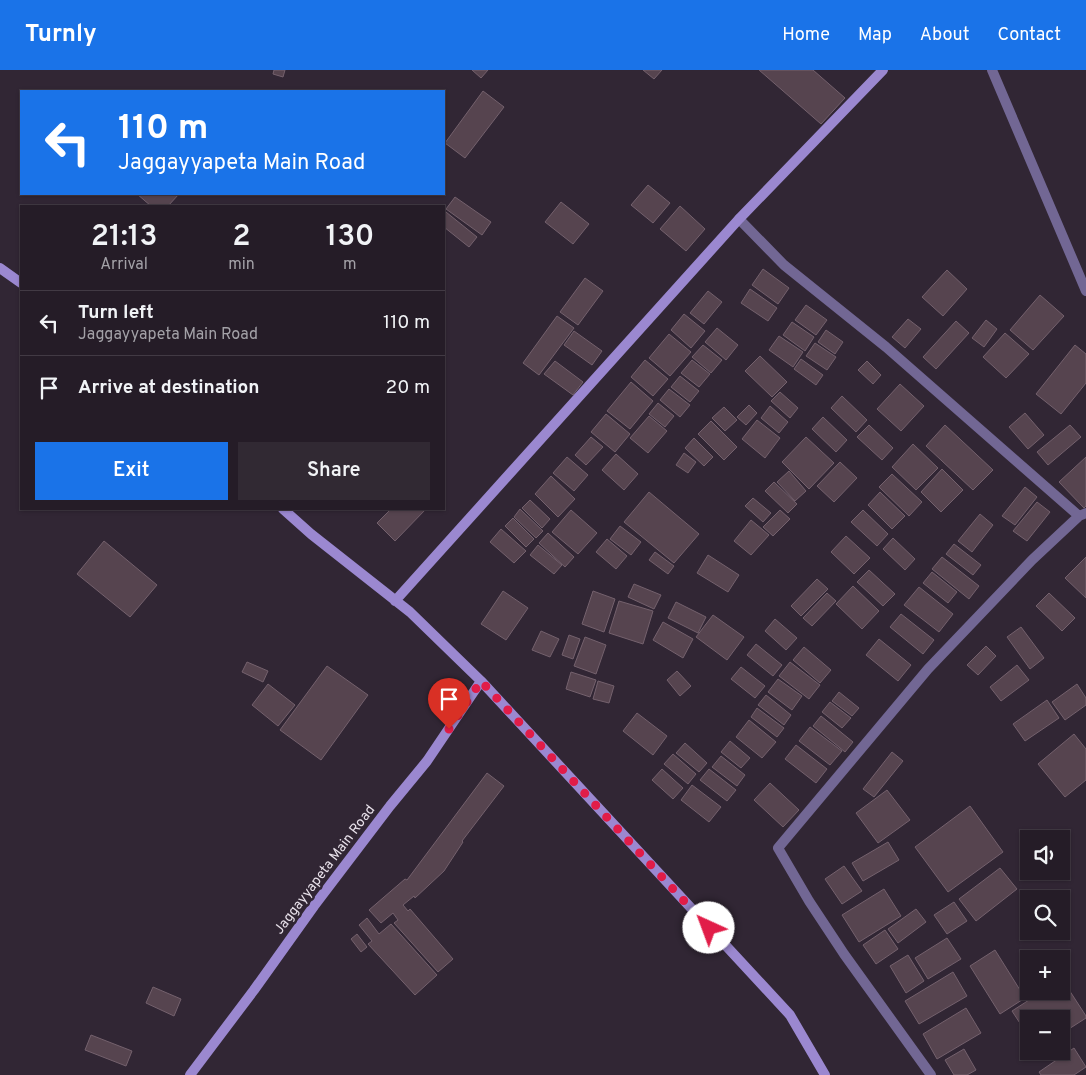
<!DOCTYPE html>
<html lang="en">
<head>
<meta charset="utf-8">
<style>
  body { margin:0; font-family:Overpass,sans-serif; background:#312933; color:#f1f3f6; height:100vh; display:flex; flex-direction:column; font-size:19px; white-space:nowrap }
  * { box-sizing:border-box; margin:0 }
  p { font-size:16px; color:#a3a1a7 }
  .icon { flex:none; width:28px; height:28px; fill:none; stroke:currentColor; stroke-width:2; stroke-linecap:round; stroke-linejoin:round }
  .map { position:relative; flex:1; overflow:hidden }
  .side { position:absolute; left:20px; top:135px; width:425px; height:305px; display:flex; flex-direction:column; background:#251c27; border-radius:0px; box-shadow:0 1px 4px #0004,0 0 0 1px #423a44 }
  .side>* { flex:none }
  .top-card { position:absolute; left:20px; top:20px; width:425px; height:105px; border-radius:0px; box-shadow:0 1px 4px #0004,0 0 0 1px #423a44; background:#1a73e8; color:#fff; overflow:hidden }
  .tools { position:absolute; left:1020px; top:760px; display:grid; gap:10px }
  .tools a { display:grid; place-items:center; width:50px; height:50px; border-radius:0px; background:#251c27; box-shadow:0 1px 4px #0004,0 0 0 1px #423a44; font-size:25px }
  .pin { position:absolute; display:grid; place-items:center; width:42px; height:42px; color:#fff; margin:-51px -21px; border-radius:50% 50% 50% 0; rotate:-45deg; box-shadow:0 0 5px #0007 }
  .pin .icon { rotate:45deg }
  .me { position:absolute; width:55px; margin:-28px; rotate:317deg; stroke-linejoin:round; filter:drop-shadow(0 0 4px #0008) }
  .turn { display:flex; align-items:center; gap:18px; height:105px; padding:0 15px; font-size:22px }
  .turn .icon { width:65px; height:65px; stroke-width:2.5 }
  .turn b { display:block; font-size:35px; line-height:42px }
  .eta { display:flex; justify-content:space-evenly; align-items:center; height:85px; text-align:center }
  .eta b { font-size:30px; font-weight:600; line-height:35px }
  .action { display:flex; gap:10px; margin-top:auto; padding:10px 15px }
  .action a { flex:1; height:58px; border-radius:0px; background:#1a73e8; color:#fff; font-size:20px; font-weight:600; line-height:58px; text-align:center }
  .action a+a { background:#312933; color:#f1f3f6 }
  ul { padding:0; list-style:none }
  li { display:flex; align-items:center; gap:15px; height:65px; padding:0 15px; border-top:1px solid #423a44 }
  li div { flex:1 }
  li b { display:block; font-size:19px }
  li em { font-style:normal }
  header { display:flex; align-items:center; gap:30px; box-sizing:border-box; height:70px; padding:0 25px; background:#1a73e8; color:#fff }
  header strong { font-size:24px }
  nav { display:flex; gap:28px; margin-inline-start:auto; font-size:18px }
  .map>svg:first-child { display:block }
  .building { fill:#56444f; stroke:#74616d }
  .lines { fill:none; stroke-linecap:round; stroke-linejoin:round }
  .minor { stroke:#726794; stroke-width:10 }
  .secondary { stroke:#9b88d0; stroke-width:10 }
  .route { stroke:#e11d48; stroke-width:9; stroke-dasharray:0 16.2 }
  .labels { text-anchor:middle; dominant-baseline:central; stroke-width:5; stroke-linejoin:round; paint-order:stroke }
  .street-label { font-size:14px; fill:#e8e1ea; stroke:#312634 }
</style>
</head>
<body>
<header>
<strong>Turnly</strong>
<nav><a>Home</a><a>Map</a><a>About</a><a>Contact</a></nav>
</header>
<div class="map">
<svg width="1086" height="1005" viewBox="0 0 1086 1005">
  <rect width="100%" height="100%" fill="#312634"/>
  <path class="building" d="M274,0H285L283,7L273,4Z
    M472,0H488L481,8Z
    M643,0H662L654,9Z
    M759,0H813L845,28L821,54Z
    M483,21L504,37L465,88L445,73Z
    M648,115L670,133L653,153L631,135Z
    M137,124H179L168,136H151Z
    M455,127L491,152L482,165L446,139Z
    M561,132L589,154L573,174L545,152Z
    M680,136L705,159L686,181L660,159Z
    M446,142L477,167L469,177L444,157V145Z
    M763,199L789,218L778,234L752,215Z
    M947,200L967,219L943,246L922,227Z
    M585,208L603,221L578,255L560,242Z
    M750,219L777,238L768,251L741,233Z
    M708,221L722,232L704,254L690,243Z
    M1040,225L1064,246L1033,280L1010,260Z
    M806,235L827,250L816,265L795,250Z
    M684,244L705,261L691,278L671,260Z
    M557,246L574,258L539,305L523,293Z
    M908,249L921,259L905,278L892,267Z
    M986,250L997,259L984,277L972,268Z
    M956,251L969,263L936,299L923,287Z
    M792,252L814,267L805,281L783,265Z
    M717,258L738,275L726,290L705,272Z
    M826,260L843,272L835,284L818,272Z
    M574,261L602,281L592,295L564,275Z
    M1005,263L1029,284L1006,308L983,287Z
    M669,264L691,282L670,306L649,288Z
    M779,266L803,282L793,297L769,280Z
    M815,273L836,287L827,300L806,286Z
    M703,275L722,290L711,303L692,287Z
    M1075,275L1086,284V313L1061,344L1036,324Z
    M760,286L787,312L772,327L745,301Z
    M801,289L823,305L816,315L794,299Z
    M645,290L668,309L653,326L631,307Z
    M692,290L710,304L699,317L681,303Z
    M555,291L583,312L573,325L544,304Z
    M867,291L881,305L873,314L858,300Z
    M680,306L699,321L690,332L671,317Z
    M631,312L653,331L630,359L607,341Z
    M900,314L924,336L901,361L877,339Z
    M669,319L690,335L680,347L660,330Z
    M780,322L798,338L790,348L771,331Z
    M842,326L867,350L856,362L831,338Z
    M658,333L674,346L665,357L649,344Z
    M749,335L757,343L746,355L737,347Z
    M770,336L788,352L779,363L761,348Z
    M724,337L737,350L725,361L712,348Z
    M1025,343L1044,365L1028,379L1009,357Z
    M606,344L630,364L615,382L591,362Z
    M649,346L667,361L648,383L630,368Z
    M823,347L847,370L836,382L812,359Z
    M757,350L780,368L765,388L742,369Z
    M711,351L737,377L724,390L698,364Z
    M869,355L893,378L882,390L857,367Z
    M945,355L993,400L973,420L926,376Z
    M1070,355L1081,367L1048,395L1037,382Z
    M591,367L603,377L586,395L575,385Z
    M806,367L834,393L809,419L782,392Z
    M694,368L713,387L704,396L685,378Z
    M913,374L938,398L916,420L892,397Z
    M684,383L696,392L688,403L676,395Z
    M616,384L638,404L624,420L602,400Z
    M567,387L588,405L574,421L553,403Z
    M1086,387V436L1084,438L1059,412Z
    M840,392L857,408L834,432L817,416Z
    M942,399L963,420L941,442L921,422Z
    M789,401L806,421L795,431L777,412Z
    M892,404L922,432L909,446L879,417Z
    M551,406L575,429L558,447L535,424Z
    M774,412L797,434L788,443L765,421Z
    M1025,417L1037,427L1015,455L1002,446Z
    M649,422L699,464L674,493L624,452Z
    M880,422L905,446L892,459L868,435Z
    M753,428L771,443L763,452L745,436Z
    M530,430L550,449L542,458L522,438Z
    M1037,432L1050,442L1027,471L1013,461Z
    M391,439H426L395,471L377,453Z
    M520,439L543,461L536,468L514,447Z
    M571,440L597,463L578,484L552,462Z
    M780,440L790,449L773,466L763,457Z
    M863,440L888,464L877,476L851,452Z
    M980,444L993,455L972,482L958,471Z
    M513,448L534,469L526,477L505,456Z
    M751,450L769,465L751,485L734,471Z
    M620,456L641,472L631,485L610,469Z
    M501,459L526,481L514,493L490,472Z
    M548,463L574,487L565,497L539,473Z
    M846,466L870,488L854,504L831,482Z
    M893,468L915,489L905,500L883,479Z
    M607,469L627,486L616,499L596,482Z
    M104,471L157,515L130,547L77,504Z
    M954,474L981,495L973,505L946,484Z
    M538,475L562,495L554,504L530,485Z
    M655,482L674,496L668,504L649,490Z
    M708,485L739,505L728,522L697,503Z
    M942,487L979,516L969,529L932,499Z
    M1086,487V528L1065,508Z
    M869,500L895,524L883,536L857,512Z
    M932,502L957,522L948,533L923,513Z
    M817,509L828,519L801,546L791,536Z
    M634,514L661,525L654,539L628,527Z
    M853,516L879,541L862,559L836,534Z
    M919,517L953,544L939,562L904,535Z
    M503,521L528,538L506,570L481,554Z
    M593,521L615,529L604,562L582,554Z
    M827,523L836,531L812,556L803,548Z
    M1049,523L1075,548L1062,561L1036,536Z
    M619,531L653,541L643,574L609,563Z
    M676,532L706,547L698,563L668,548Z
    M901,544L934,570L923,584L890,557Z
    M713,545L744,567L727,590L696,567Z
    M775,549L797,568L786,580L765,561Z
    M663,552L693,569L683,588L653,570Z
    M1021,557L1044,588L1030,599L1007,567Z
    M541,561L559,569L550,587L532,580Z
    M569,565L580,569L573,589L562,585Z
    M585,567L606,575L596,604L574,596Z
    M879,569L911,595L898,611L866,585Z
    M756,574L782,595L773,606L747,585Z
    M986,576L996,586L978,605L967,595Z
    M804,577L831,600L820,613L793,590Z
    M247,592L268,601L263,612L242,602Z
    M790,592L820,615L809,629L779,606Z
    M1017,595L1029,610L1001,631L990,617Z
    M327,596L368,625L321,690L280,660Z
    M741,597L765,616L755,628L731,609Z
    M677,601L691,616L680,626L667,610Z
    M571,602L596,610L590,627L566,619Z
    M778,609L802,626L792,640L768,622Z
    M598,611L614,616L609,633L593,629Z
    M268,614L295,635L278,656L252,635Z
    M1077,614L1086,628V635L1065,650L1052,632Z
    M839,622L859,638L852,646L832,631Z
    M766,625L791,645L784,655L758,635Z
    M1047,630L1059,648L1025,671L1013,654Z
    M830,632L851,648L842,658L822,642Z
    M757,638L784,658L777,667L751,647Z
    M637,643L667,666L653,685L623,661Z
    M821,646L853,672L845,682L813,656Z
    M749,650L776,672L762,688L736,667Z
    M810,657L842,681L830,695L799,671Z
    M1074,664L1086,679V710L1065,727L1038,694Z
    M730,671L750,688L741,698L721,682Z
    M685,673L707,693L699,702L676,683Z
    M796,675L827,699L816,713L785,689Z
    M892,682L903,691L874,727L863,719Z
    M673,684L696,704L688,714L664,694Z
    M721,686L745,705L737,716L712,697Z
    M662,699L683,718L673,729L652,710Z
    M709,699L736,720L727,731L700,710Z
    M487,703L504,716L462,771L463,772L444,801L415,828L414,826L403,835L408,841L410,839L453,889L438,902L394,853L398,850L393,843L381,853L369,840L405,809L407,810Z
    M770,713L799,740L783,757L754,730Z
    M692,715L721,737L709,752L681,730Z
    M887,720L910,750L878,773L856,743Z
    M970,736L1003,782L948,822L915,777Z
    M888,772L899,790L863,811L852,793Z
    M1029,783V798L1022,789Z
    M844,796L862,821L842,834L825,809Z
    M1000,798L1017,819L976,851L959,829Z
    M884,819L901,846L859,872L842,845Z
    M954,832L967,851L947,864L934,845Z
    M916,839L926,852L898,873L888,859Z
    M367,848L379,864L391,854L437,905L415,925L368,874L372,871L359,855Z
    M885,860L898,879L876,894L863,875Z
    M357,864L367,877L361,882L351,869Z
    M947,868L961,889L928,909L915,888Z
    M995,880L1025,928L1000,944L970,896Z
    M908,885L924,911L906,923L890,896Z
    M953,902L967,926L919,954L905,931Z
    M1062,909L1086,946V948L1061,964V949H1029V967L1012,941L1043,921H1061V910Z
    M153,917L181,929L174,946L146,933Z
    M966,938L981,963L937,989L923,964Z
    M91,965L132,981L126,996L85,980Z
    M1074,978L1086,997L1074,1005H1041L1039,1002Z
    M964,979L976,1000L967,1005H954L945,990Z"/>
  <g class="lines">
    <path class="minor" d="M992,0L1086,221
      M739,149L784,195L886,277L1079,446
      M931,1005L844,884L809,831L778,778L928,599L1032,490L1079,446L1086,443"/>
    <path class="secondary" d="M0,198L21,213
      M283,439L311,464L410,542L481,611L790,945L825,1005
      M395,531L739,149L883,0
      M190,1005L254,920L314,836L390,736L427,691L481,611"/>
  </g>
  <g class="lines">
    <path class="route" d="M449,659L481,611L709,858"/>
  </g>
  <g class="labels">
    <g class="street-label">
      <text transform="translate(325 800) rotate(-53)">Jaggayyapeta Main Road</text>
    </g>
  </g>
</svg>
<div class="tools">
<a><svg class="icon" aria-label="sound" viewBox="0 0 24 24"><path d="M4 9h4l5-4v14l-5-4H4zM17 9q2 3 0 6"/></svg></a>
<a><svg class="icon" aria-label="search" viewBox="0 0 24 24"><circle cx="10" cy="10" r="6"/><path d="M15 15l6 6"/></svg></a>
<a>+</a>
<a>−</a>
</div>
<div class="pin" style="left:449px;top:659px;background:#d93025"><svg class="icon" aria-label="arrive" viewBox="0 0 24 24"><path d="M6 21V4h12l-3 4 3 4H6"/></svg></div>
<svg class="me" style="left:709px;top:858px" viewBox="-20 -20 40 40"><circle r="19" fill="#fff"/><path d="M0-13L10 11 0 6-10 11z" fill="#e11d48"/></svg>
<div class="top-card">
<div class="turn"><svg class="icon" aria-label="left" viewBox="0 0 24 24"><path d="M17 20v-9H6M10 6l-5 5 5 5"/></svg><div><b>110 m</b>Jaggayyapeta Main Road</div></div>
</div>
<section class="side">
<div class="eta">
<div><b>21:13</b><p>Arrival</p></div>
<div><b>2</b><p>min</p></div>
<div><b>130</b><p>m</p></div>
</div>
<ul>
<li><svg class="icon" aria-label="left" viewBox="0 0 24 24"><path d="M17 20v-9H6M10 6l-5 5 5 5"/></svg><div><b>Turn left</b><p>Jaggayyapeta Main Road</p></div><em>110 m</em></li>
<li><svg class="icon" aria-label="arrive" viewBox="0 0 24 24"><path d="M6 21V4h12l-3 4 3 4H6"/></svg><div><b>Arrive at destination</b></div><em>20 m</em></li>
</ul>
<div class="action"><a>Exit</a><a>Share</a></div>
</section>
</div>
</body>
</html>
